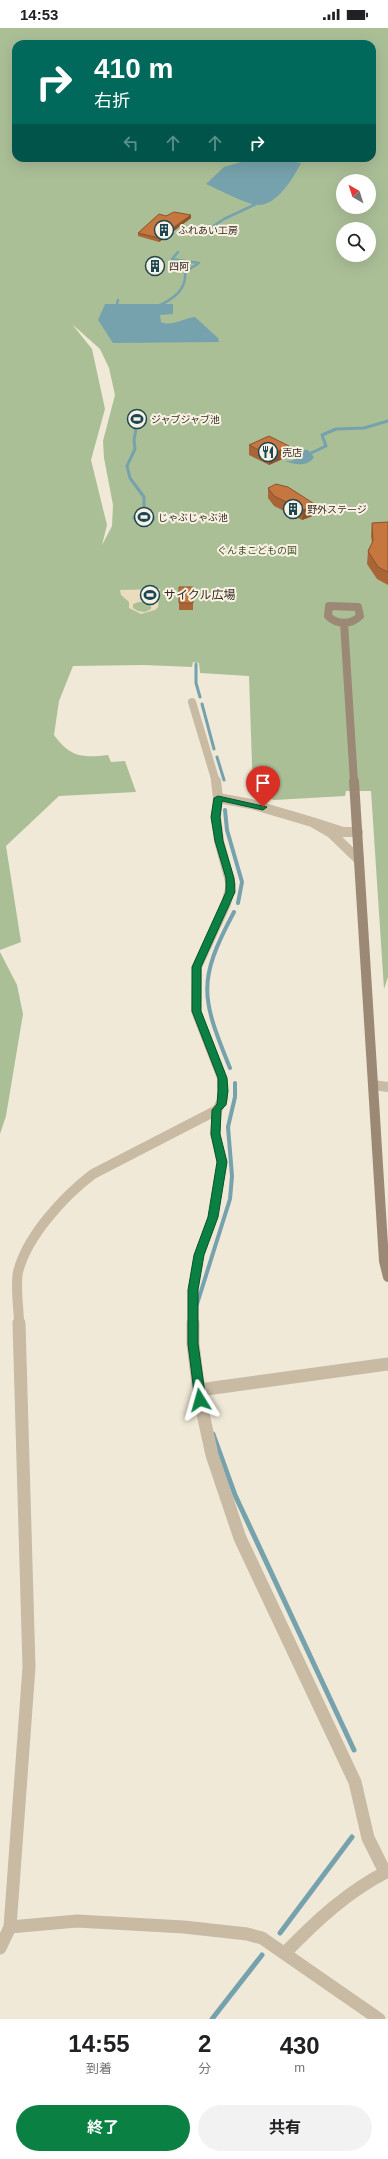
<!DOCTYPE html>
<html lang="ja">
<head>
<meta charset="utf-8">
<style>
  body { margin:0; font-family:Helvetica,"Noto Sans JP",sans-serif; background:#f2f2f2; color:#202124; height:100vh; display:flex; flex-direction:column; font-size:15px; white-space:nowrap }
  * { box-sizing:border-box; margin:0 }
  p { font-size:13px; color:#757577 }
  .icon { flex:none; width:22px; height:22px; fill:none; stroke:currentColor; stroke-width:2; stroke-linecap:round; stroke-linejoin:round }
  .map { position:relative; height:1991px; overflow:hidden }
  .panel { display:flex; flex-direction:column; background:#fff; flex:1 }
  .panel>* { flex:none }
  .hud { position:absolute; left:12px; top:12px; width:364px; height:122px; border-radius:12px; box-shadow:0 4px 16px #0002; background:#00695c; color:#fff; overflow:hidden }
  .needle { width:26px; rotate:321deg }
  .fabs { position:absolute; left:336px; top:146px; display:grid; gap:8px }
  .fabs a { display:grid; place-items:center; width:40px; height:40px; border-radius:50%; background:#fff; box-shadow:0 4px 16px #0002; font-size:20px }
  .pin { position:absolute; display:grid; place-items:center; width:34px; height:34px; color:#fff; margin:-41px -17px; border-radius:50% 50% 50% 0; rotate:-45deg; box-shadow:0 0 4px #0007 }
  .pin .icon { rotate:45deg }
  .me { position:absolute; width:44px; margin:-22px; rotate:352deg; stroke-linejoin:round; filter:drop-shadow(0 0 3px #0008) }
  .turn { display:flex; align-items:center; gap:14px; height:84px; padding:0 16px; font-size:18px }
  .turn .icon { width:52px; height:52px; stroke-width:2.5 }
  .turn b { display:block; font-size:28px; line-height:34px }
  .lanes { display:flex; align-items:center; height:38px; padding:0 16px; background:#0003; justify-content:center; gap:20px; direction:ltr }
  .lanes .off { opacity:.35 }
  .eta { display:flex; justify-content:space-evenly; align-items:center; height:68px; text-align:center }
  .eta b { font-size:24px; font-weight:700; line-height:28px }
  .button { display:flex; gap:8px; margin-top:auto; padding:8px 16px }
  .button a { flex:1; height:46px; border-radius:24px; background:#0b8043; color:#fff; font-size:16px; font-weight:700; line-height:46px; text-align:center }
  .button a+a { background:#f2f2f2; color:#202124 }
  .status { display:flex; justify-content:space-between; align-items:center; height:28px; padding:0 20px; background:#fff; direction:ltr }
  .status svg { height:11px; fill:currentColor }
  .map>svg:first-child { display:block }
  .green { fill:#abbf97; fill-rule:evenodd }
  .plaza { fill:#e9ddbd; fill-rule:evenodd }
  .water { fill:#76a2ad }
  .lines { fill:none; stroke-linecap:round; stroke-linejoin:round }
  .stream-far3 { stroke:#76a2ad; stroke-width:2.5 }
  .stream-far2 { stroke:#76a2ad; stroke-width:3 }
  .stream-far1 { stroke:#76a2ad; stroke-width:4 }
  .stream { stroke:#76a2ad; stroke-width:5 }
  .street-far2 { stroke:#c8baa3; stroke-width:8 }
  .street-far1 { stroke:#c8baa3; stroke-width:10 }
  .street { stroke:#c8baa3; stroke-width:13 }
  .secondary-far1 { stroke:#9b8975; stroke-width:8 }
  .secondary { stroke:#9b8975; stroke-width:10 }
  .wall { fill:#aa6536 }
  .shaded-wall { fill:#8b532c }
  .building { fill:#c6763f; stroke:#8b532c }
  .route { fill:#0b8043; stroke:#07532c }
  .labels { text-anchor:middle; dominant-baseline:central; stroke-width:4; stroke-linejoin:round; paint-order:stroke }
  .far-poi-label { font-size:10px; fill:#332c25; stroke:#f9f2e3; text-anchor:start }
  .far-park-label { font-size:10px; fill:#3c5129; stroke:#f9f2e3 }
  .poi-label { font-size:12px; fill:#332c25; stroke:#f9f2e3; text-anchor:start }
</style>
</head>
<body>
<div class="status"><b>14:53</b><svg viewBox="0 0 49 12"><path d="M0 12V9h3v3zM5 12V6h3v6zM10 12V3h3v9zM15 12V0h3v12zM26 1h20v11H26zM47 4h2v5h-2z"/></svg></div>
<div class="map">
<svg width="388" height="1991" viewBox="0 0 388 1991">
  <rect width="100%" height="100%" fill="#f0e9d7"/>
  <path class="green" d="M0,0H388V949L384,961L371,763H346L345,768L274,772L253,765L249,648L200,645L199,635L193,634L192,639L144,637L73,638L59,673L54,707C70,729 82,730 108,727L111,734L125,733L136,764L59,768L6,818L21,914L0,922ZM16,16H372V130H16ZM343,153H369V179H343ZM343,201H369V227H343ZM72,296L100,321L109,340L115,367L103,413L104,430L113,477L112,498L102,517L107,497L91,432L105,381L92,321Z
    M0,924L17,957L23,986L6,1088L0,1106Z"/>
  <path class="plaza" d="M160,561L158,579L155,582L141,586L129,580V574L121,567L120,562ZM139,574H147L151,577V581L145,584L138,583L133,580V576Z"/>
  <path class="water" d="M255,130H272L301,135C294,149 277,177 259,177C247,177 218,161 206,156L224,139Z
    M105,276H173V286L160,287L161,294C172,299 184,290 195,289L218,310L219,314L113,315L98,292Z
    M137,386L145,388L147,392L137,395L128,392L129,389Z
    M293,421L308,422L314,429C308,439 294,437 285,433H291L302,428L291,423L286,424Z
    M144,483L154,486L155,492L144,495L132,491L134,486Z"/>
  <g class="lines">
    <path class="stream-far3" d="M200,207L224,191L256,176
      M117,276L118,272
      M158,278C173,271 187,262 185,244L199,235L172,231L178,224"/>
    <path class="stream-far2" d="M137,395L134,412L135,421L127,438L130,450L144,469V483
      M307,427L326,418L322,407L336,401L364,400L388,393
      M196,636V655L200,669
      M202,676L214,721
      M217,729L224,752"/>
    <path class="stream-far1" d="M225,782L227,802L242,854L238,875
      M230,1040C201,969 197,953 234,884
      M197,1276L230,1171L232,1148L228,1099L235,1069V1055"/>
    <path class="stream" d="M213,1406L235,1467L354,1722
      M280,1905L352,1809
      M212,1991L262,1927"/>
    <path class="street-far2" d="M192,674L216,754"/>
    <path class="street-far1" d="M218,770L251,776L312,794
      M358,804H343L312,794L331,805L359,832
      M373,1057L388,1059
      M19,1296C19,1281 15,1258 18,1244C27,1208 64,1168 93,1146L217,1082L223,1071L222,1050L196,983L197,939L226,876L231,857L219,813L216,789L218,770L216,753
      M193,1296V1262L199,1227L213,1189L222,1134L215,1106L217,1082"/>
    <path class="street" d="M193,1295V1316L200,1372L212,1427L240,1510L355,1754L368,1810L385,1844
      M199,1362L388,1336
      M10,1899L29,1639L19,1295
      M0,1920L10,1899L77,1893L184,1899L247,1906L262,1910L379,1991
      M285,1925C316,1893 348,1863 388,1843"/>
    <path class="secondary-far1" d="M329,578L358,579L360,588C351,597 337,597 328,588Z
      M344,595L354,754"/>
    <path class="secondary" d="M354,753L384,1233L388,1249"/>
  </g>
  <path class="wall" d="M166,188L191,190L159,214L138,208V205Z
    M249,417L289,418V428L269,437L249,427Z
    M268,460L316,477L315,487L302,492L274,478L268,470Z
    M388,494V557L377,551L367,536L368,523L372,515L371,508L372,495Z
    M179,559H193V582H179Z"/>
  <path class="shaded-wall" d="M191,187V190L159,214V210Z
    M289,418V428L269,437V427Z
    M316,477L315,487L302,492L303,482Z"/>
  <path class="building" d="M174,184L191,187L159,210L138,205L159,186L166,188Z
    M269,408L289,418L269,427L249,417Z
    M276,456L288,459L316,477L303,482L274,468L268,460Z
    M388,494V544L378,539L368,523L373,513L372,495Z
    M179,559H193V575H179Z"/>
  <path class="route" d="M218,768L267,779L263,782L222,773L220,789L223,813L234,850L235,864L201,939V983L227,1050L228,1063L226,1077L221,1082L220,1106L227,1134L218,1189L204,1227L198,1262V1316L206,1372L200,1376L195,1372L188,1316V1262L194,1227L208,1189L217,1134L211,1106L212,1082L217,1076L218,1063V1050L192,983V939L226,864V850L215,813L211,789L214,770Z"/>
  <defs>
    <g id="building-ring" transform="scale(1)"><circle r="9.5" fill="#f9f2e3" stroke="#1b4754" stroke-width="1.5"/><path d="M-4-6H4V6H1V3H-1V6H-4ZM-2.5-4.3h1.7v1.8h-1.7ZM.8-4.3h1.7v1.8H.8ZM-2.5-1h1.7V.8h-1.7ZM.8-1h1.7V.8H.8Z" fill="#1b4754"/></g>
    <g id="stadium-ring" transform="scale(1)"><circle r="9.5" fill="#f9f2e3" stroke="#1b4754" stroke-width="1.5"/><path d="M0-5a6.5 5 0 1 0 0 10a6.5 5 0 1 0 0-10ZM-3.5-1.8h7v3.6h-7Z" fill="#1b4754"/></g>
    <g id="restaurant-ring" transform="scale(1)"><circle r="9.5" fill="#f9f2e3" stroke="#1b4754" stroke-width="1.5"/><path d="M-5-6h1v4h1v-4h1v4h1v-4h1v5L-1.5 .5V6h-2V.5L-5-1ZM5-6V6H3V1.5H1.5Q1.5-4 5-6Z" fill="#1b4754"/></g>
  </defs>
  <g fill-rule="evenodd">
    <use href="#building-ring" x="164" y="202"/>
    <use href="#building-ring" x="155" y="238"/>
    <use href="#stadium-ring" x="137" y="391"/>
    <use href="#restaurant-ring" x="268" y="424"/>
    <use href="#building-ring" x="293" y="481"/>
    <use href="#stadium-ring" x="144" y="489"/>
    <use href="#stadium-ring" x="150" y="567"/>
  </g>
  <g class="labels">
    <g class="far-poi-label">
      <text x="178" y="202">ふれあい工房</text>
      <text x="169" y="238">四阿</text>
      <text x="151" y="391">ジャブジャブ池</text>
      <text x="282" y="424">売店</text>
      <text x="307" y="481">野外ステージ</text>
      <text x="158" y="489">じゃぶじゃぶ池</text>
    </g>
    <g class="far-park-label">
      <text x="257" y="522">ぐんまこどもの国</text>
    </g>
    <g class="poi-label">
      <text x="164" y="567">サイクル広場</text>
    </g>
  </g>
</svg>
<div class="fabs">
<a><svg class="needle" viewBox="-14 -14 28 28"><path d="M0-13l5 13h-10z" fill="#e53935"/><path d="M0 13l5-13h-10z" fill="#757577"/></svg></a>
<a><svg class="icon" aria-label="search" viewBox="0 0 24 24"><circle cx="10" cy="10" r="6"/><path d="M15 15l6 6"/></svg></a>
</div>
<div class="pin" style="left:263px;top:779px;background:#d93025"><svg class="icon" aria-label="arrive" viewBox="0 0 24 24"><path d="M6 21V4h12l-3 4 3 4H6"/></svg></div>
<svg class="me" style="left:200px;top:1372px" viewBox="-20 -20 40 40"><path d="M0-17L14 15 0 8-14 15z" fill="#0b8043" stroke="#fff" stroke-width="4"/></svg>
<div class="hud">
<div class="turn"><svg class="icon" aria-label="right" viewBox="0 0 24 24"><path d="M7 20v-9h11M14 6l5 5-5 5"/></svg><div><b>410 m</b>右折</div></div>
<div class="lanes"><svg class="icon off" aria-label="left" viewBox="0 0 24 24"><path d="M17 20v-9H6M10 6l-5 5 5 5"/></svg><svg class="icon off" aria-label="ahead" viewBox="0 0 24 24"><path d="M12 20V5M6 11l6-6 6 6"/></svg><svg class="icon off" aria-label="ahead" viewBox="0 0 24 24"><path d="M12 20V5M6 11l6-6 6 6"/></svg><svg class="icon" aria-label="right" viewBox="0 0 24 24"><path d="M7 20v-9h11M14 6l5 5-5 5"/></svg></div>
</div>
</div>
<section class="panel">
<div class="eta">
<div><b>14:55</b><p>到着</p></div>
<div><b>2</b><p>分</p></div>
<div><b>430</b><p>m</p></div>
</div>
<div class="button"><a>終了</a><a>共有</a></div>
</section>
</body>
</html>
